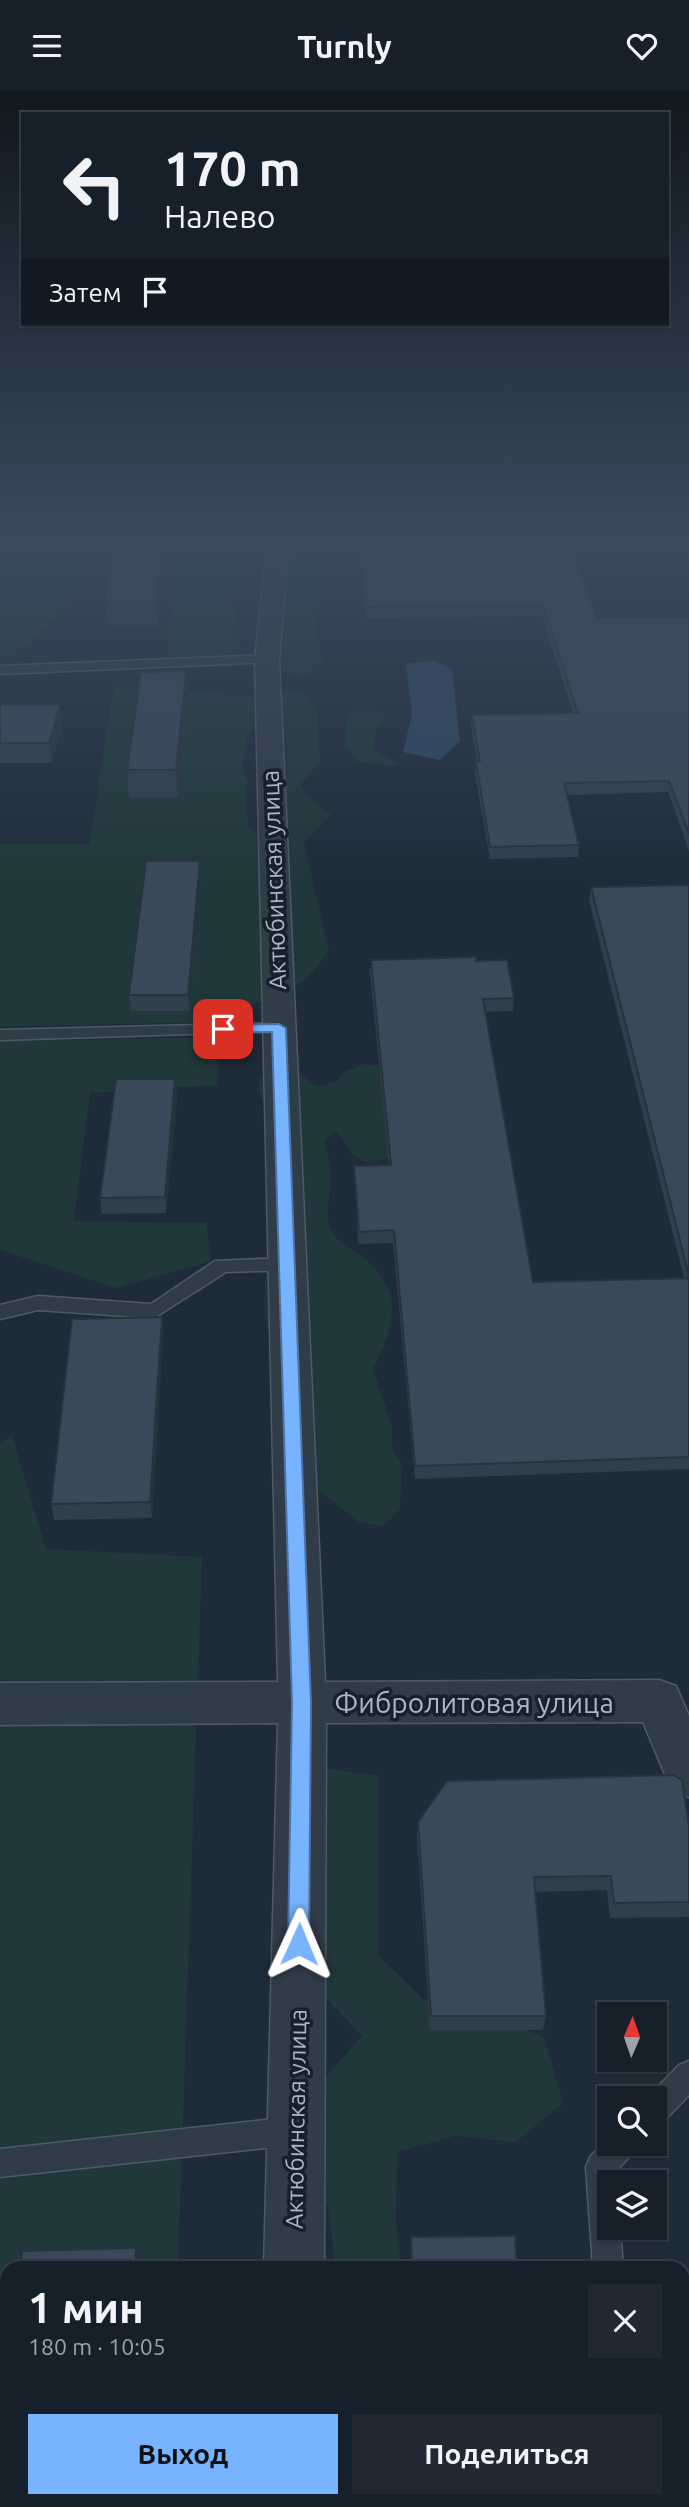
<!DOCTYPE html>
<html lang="ru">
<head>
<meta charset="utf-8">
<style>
  body { margin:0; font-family:Ubuntu,sans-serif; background:#1f2833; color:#f1f3f6; height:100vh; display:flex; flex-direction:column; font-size:26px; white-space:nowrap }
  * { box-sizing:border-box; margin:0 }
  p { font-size:23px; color:#9ea3a9 }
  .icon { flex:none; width:38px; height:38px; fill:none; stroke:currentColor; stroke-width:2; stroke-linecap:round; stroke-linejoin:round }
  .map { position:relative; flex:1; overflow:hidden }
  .side { position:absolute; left:0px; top:2170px; width:690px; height:247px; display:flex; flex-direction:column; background:#16202b; border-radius:21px 21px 0 0; box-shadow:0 2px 5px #0004,0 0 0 2px #353e47 }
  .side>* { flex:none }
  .top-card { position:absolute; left:21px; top:21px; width:648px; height:214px; border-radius:0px; box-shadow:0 2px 5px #0004,0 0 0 2px #353e47; background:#16202b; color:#f1f3f6; overflow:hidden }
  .needle { width:46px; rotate:2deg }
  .controls { position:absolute; left:597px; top:1911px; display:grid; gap:14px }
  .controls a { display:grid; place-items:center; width:70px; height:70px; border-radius:0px; background:#16202b; box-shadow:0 2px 5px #0004,0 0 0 2px #353e47; font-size:35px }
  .pin { position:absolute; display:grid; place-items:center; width:60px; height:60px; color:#fff; margin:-30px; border-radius:14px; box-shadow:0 4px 10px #0006 }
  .me { position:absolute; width:77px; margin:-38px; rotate:1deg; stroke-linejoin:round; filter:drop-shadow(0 0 5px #0008) }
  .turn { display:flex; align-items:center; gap:24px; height:147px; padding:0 28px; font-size:32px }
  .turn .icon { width:91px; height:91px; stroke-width:2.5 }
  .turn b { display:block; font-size:49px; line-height:60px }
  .then { display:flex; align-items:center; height:66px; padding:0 28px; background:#0003; gap:14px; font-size:26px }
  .round { display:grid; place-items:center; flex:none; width:74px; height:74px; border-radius:0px; background:#1f2833 }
  .headline { display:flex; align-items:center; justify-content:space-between; height:119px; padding:0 28px }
  h1 { font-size:42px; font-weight:700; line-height:52px }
  .cta { display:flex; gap:14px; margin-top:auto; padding:14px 28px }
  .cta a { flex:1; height:80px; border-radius:0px; background:#77b3ff; color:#111; font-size:28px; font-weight:700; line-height:80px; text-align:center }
  .cta a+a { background:#1f2833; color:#f1f3f6 }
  header { display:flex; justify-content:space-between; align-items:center; height:91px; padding:0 28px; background:#16202b; font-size:32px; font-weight:700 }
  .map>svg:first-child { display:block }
  .green { fill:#20383a }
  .water { fill:#2f4762 }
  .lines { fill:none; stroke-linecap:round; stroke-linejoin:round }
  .lane-casing { stroke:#4f5a67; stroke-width:3 }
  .street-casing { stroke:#4f5a67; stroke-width:3 }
  .lane { fill:#313c49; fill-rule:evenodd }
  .street { fill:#313c49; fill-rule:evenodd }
  .wall { fill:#313f4d }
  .shaded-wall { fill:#28333e }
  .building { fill:#394959; stroke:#28333e; stroke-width:2 }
  .route { fill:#77b3ff; stroke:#4d74a6; stroke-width:2 }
  .labels { text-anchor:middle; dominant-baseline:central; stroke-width:7; stroke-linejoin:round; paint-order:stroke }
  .street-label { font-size:24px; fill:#abb7c6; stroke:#17212d }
  .near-street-label { font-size:28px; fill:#abb7c6; stroke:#17212d }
</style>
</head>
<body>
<header><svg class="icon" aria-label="menu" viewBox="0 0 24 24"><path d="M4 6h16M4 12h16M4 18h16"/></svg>Turnly<svg class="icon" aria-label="heart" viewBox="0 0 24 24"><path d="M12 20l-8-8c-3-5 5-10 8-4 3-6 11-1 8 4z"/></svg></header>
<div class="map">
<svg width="689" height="2416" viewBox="0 0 689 2416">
  <rect width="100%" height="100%" fill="#1e2b39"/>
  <path class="green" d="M0,452H83L74,511L9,567L0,565Z
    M176,452H239L233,564H167Z
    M296,452L327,453L332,458C333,472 333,488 329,502C327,509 321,515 318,521C311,538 318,554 325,569L315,582L302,585L277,581L280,454Z
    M114,595L257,606L253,636L247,647L242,679L248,690L246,714L249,737L260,747L286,729L287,654L274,606L287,598L306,602L317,621L320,671L301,693L306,704L331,723L304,751L329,860L306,889L270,907L206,931L0,936V753H89Z
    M352,620H377L387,623C379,637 370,643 375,660L400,672L391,675L358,671L346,656V624Z
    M222,946L217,994L90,1002L74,1130L206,1132L211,1170L116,1197L0,1159V950Z
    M365,973L386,975L389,1066L370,1073L354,1065L336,1039L324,1050C326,1060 331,1071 331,1081C332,1099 323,1124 332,1140C338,1152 350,1156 360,1164C405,1199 396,1233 373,1278L392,1335V1356L402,1374L400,1418L384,1435L358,1431L306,1388L275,1259C255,1219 270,1167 270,1123C257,1084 284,1037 258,1000L260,987L271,976H292L317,996L336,991L345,980Z
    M12,1344L46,1458L202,1466L178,2177H7V2410H171L170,2416H0V1353Z
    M316,1676L379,1685V1865L423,1908L483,1922L544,1946L563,2012L516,2051L455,2045L397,2061L396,2130L401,2177H335L329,2121L312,2055L322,1990L362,1945L321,1902Z
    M327,2410H451L458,2416H326Z"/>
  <path class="water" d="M435,570L452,578L460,650L440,669L403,661L412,624L406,572Z"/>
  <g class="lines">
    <g class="lane-casing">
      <path id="lane" d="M273,452H386L387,454L382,457L278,456Z
        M267,564L273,568L271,571L0,583V575Z
        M279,932L287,937L285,940L0,949V939Z
        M287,1167L294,1169L296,1174L294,1179L226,1181L154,1227L38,1219L0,1228V1214L38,1205L151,1213L215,1170Z
        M689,1970V2004L664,2030L654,2034V2007H647L679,1974Z
        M292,2026L302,2030L306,2040L302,2050L292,2054L0,2086V2058Z
        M609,2046V2053H636L632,2063L615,2081L616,2091H609V2137H620L623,2177H593L586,2076L590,2066Z
        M609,2410H641L642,2416H610Z"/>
    </g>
    <g class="street-casing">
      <path id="street" d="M267,452H289L279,568L325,1591L659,1589L676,1595L689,1625V1706L672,1700L643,1631L326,1632L324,2177H264L278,1632L0,1634V1592L278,1591L255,568Z
        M258,2410H324V2416H258Z"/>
    </g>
    <use href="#lane" class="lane"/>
    <use href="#street" class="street"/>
  </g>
  <path class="wall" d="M115,452H167L158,534H108L105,510Z
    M358,452L597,527L689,525V760L668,701L567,704L579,754L578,766L490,768L475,682L476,670H477L471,635L472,624L573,622L542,525L366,527Z
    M680,452H689V474Z
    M186,580L188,606L178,706H129L127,679Z
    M0,614L63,634L52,672H0Z
    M201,786L190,920H131L129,904Z
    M689,794V1378L415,1388L393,1152L358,1153L354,1075L389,1074L370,882L371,869L476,870L514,907L513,920L485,921L533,1191L684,1187L589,809L591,796Z
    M175,988L177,1005L166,1122L102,1123L100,1107Z
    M162,1226L163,1243L152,1427L54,1429L51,1413Z
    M418,1731L689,1735V1826L610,1827L607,1799L535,1801L546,1925L543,1939H430L417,1746Z
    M411,2146L517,2177H410Z"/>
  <path class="shaded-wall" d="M163,452H167L158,534L156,509Z
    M186,580L188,606L178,706L176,679Z
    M60,614L63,634L52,672L49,652Z
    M200,770L201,786L190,920L188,904Z
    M175,988L177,1005L166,1122L165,1106Z
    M162,1226L163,1243L152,1427L150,1411Z
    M136,2157L140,2169L139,2177H135Z
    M123,2410H127L126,2416H122Z"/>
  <path class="building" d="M115,452H163L156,509L105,510Z
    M359,452H569L597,527L689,525V743L669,690L564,692L579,754L490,756L476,670H480L472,624L578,622L543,514L366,516Z
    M186,580L176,679H127L141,581Z
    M0,614H60L49,652H0Z
    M146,770H200L188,904H129Z
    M689,794V1185L591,796Z
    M476,866V870L507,869L514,907L483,908L533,1191L689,1187V1366L415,1375L394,1139L359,1141L354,1075L391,1074L371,869Z
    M116,988H175L165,1106L100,1107Z
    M162,1226L150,1411L51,1413L72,1228Z
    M673,1684L682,1689L689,1735V1811L614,1812L611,1785L534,1786L546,1925H431L418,1731L447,1690Z
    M515,2145L517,2177H412L411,2146Z
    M136,2157L135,2177H21L22,2160Z
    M7,2317V2410H123L122,2416H0V2389Z
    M421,2410H535V2416H421Z"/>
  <linearGradient id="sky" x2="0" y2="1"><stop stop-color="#10181f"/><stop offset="0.57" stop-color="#3b4a5f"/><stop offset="1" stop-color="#3b4a5f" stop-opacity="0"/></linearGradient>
  <rect width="689" height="790" fill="url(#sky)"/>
  <path class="route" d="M279,933L286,937L311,1612L309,1853L306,1860L299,1863L291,1860L288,1853L292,1612L272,941L223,942L216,938L223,934Z"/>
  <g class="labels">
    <g class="street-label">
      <text transform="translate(274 789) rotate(-92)">Актюбинская улица</text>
      <text transform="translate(296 2028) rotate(-89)">Актюбинская улица</text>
    </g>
    <g class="near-street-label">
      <text x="474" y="1611">Фибролитовая улица</text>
    </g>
  </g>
</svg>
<div class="controls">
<a><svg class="needle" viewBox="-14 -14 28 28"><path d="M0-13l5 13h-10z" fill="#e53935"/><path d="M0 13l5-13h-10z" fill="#9ea3a9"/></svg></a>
<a><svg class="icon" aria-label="search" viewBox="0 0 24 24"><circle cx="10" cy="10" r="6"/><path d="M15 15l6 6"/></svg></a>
<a><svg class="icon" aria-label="layers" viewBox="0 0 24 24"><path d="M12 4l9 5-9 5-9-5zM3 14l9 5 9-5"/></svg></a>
</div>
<div class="pin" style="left:223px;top:938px;background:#d93025"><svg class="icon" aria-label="arrive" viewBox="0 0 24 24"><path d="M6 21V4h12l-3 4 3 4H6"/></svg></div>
<svg class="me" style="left:299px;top:1853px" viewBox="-20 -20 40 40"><path d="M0-17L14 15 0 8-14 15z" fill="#77b3ff" stroke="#fff" stroke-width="4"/></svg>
<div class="top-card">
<div class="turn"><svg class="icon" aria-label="left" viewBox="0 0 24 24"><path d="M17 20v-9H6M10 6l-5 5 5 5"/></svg><div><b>170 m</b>Налево</div></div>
<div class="then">Затем<svg class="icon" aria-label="arrive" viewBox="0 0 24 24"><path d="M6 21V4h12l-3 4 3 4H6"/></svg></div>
</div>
<section class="side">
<div class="headline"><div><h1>1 мин</h1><p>180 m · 10:05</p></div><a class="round"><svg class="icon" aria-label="close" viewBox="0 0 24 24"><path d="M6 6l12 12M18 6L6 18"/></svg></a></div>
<div class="cta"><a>Выход</a><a>Поделиться</a></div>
</section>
</div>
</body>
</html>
